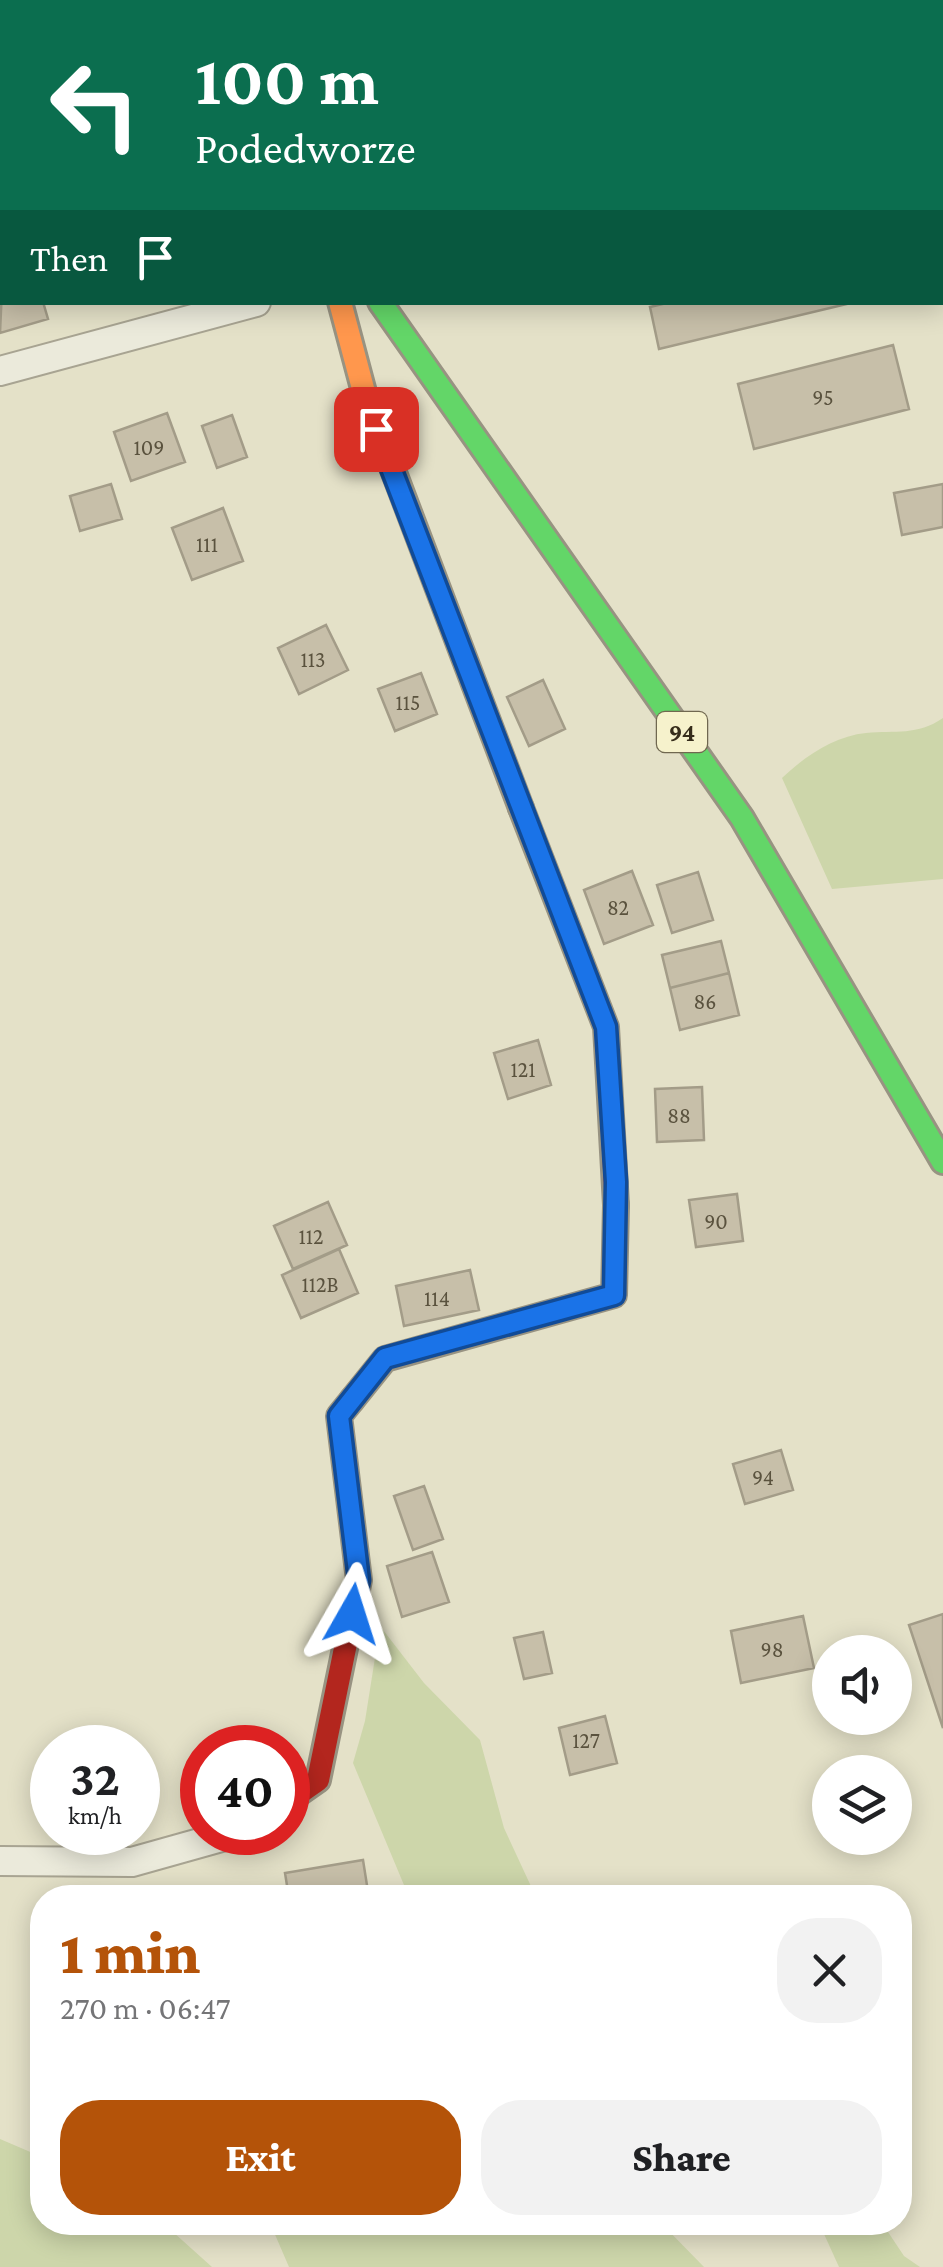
<!DOCTYPE html>
<html lang="en">
<head>
<meta charset="utf-8">
<style>
  body { margin:0; font-family:"Crimson Pro",serif; background:#f2f2f2; color:#202124; height:100vh; display:flex; flex-direction:column; font-size:38px; white-space:nowrap }
  * { box-sizing:border-box; margin:0 }
  p { font-size:32px; color:#757577 }
  .icon { flex:none; width:55px; height:55px; fill:none; stroke:currentColor; stroke-width:2; stroke-linecap:round; stroke-linejoin:round }
  .map { position:relative; flex:1; overflow:hidden }
  .side { position:absolute; left:30px; top:1885px; width:882px; height:350px; display:flex; flex-direction:column; background:#fff; border-radius:40px; box-shadow:0 5px 25px #0003 }
  .side>* { flex:none }
  .top-card { position:absolute; left:0px; top:0px; width:945px; height:305px; box-shadow:0 5px 25px #0003; background:#0b6e4f; color:#fff; overflow:hidden }
  .tools { position:absolute; left:812px; top:1635px; display:grid; gap:20px }
  .tools a { display:grid; place-items:center; width:100px; height:100px; border-radius:50%; background:#fff; box-shadow:0 5px 25px #0003; font-size:50px }
  .speed { position:absolute; left:30px; top:1725px; display:flex; gap:20px; font-size:50px; font-weight:700; text-align:center }
  .speed>* { display:grid; place-content:center; width:130px; height:130px; border-radius:50%; background:#fff; box-shadow:0 5px 25px #0003; line-height:1 }
  .speed small { font-size:25px; font-weight:400 }
  .speed .limit { border:15px solid #d22; background:#fff; color:#111 }
  .pin { position:absolute; display:grid; place-items:center; width:85px; height:85px; color:#fff; margin:-42px; border-radius:20px; box-shadow:0 5px 15px #0006 }
  .me { position:absolute; width:110px; margin:-55px; rotate:6deg; stroke-linejoin:round; filter:drop-shadow(0 0 8px #0008) }
  .turn { display:flex; align-items:center; gap:35px; height:210px; padding:0 30px; font-size:45px }
  .turn .icon { width:130px; height:130px; stroke-width:2.5 }
  .turn b { display:block; font-size:70px; line-height:85px }
  .then { display:flex; align-items:center; height:95px; padding:0 30px; background:#0003; gap:20px; font-size:38px }
  .round { display:grid; place-items:center; flex:none; width:105px; height:105px; border-radius:40px; background:#f2f2f2 }
  .headline { display:flex; align-items:center; justify-content:space-between; height:170px; padding:0 30px }
  h1 { font-size:60px; font-weight:800; line-height:75px; color:#b45309 }
  .cta { display:flex; gap:20px; margin-top:auto; padding:20px 30px }
  .cta a { flex:1; height:115px; border-radius:40px; background:#b45309; color:#fff; font-size:40px; font-weight:800; line-height:115px; text-align:center }
  .cta a+a { background:#f2f2f2; color:#202124 }
  .map>svg:first-child { display:block }
  .green { fill:#cdd6aa }
  .building { fill:#c7bfa9; stroke:#a39c88; stroke-width:2.5 }
  .lines { fill:none; stroke-linecap:round; stroke-linejoin:round }
  .street-casing { stroke:#a8a492; stroke-width:32 }
  .fast-casing { stroke:#989382; stroke-width:28 }
  .slow-casing { stroke:#989382; stroke-width:28 }
  .jam-casing { stroke:#989382; stroke-width:28 }
  .street { stroke:#ebeadb; stroke-width:28 }
  .fast { stroke:#63d668; stroke-width:22 }
  .slow { stroke:#ff974d; stroke-width:22 }
  .jam { stroke:#b3261e; stroke-width:22 }
  .route-casing { stroke:#114b97; stroke-width:25 }
  .route { stroke:#1a73e8; stroke-width:18 }
  .labels { text-anchor:middle; dominant-baseline:central; stroke-width:10; stroke-linejoin:round; paint-order:stroke }
  .number-label { font-size:22px; fill:#5a523e }
  .shield { fill:#f6f2cc; stroke:#706850; stroke-width:2.5 }
  .shield-label { font-size:25px; font-weight:bold; fill:#362d1b }
</style>
</head>
<body>
<div class="map">
<svg width="943" height="2267" viewBox="0 0 943 2267">
  <rect width="100%" height="100%" fill="#e4e1c8"/>
  <path class="green" d="M943,718V879L832,889L782,778C804,757 834,736 866,733C896,730 917,736 943,718Z
    M380,1626L424,1683L480,1740L504,1828L536,1897H409L353,1763L365,1721Z
    M0,2139L42,2157V2222L163,2223L212,2267H0Z
    M270,2223H661L704,2267H289Z
    M819,2223H882L904,2256L920,2267H839Z"/>
  <path class="building" d="M2,288V302H43L48,319L0,333Z
    M671,302H855L659,349L650,307Z
    M893,345L909,409L754,449L738,384Z
    M167,413L185,462L131,481L114,432Z
    M232,415L247,457L217,468L202,426Z
    M111,484L122,519L80,531L70,496Z
    M943,484V527L902,535L894,493Z
    M223,508L243,561L192,580L172,528Z
    M326,625L348,670L299,694L278,648Z
    M421,673L437,714L395,731L378,689Z
    M543,680L565,729L529,746L507,697Z
    M632,871L653,925L604,944L584,890Z
    M698,872L713,920L672,933L657,885Z
    M721,941L729,973L670,988L662,955Z
    M729,973L739,1015L680,1030L670,988Z
    M538,1040L551,1085L508,1099L494,1053Z
    M702,1087L704,1140L657,1142L655,1089Z
    M737,1194L743,1241L696,1247L689,1200Z
    M328,1202L347,1245L293,1269L274,1226Z
    M339,1249L358,1293L301,1318L282,1275Z
    M470,1270L479,1310L404,1326L396,1286Z
    M781,1450L793,1490L745,1504L733,1464Z
    M424,1486L443,1539L413,1550L394,1496Z
    M432,1552L449,1602L402,1617L387,1566Z
    M943,1614V1728L909,1625Z
    M803,1616L814,1668L741,1683L731,1631Z
    M543,1632L552,1673L524,1679L514,1638Z
    M605,1716L617,1763L570,1775L559,1728Z
    M363,1860L369,1898H289L285,1873Z"/>
  <g class="lines">
    <g class="street-casing">
      <path id="street" d="M338,0V2
        M0,371L256,302
        M0,1861L132,1862L239,1832"/>
    </g>
    <g class="fast-casing">
      <path id="fast" d="M157,0L159,2
        M380,302L742,818L943,1162"/>
    </g>
    <g class="slow-casing">
      <path id="slow" d="M340,302L365,396L521,808
        M352,1400L385,1359L614,1295L616,1205"/>
    </g>
    <g class="jam-casing">
      <path id="jam" d="M521,808L606,1027L616,1205
        M288,1801L318,1780L359,1580L339,1416L352,1400"/>
    </g>
    <use href="#street" class="street"/>
    <use href="#fast" class="fast"/>
    <use href="#slow" class="slow"/>
    <use href="#jam" class="jam"/>
  </g>
  <g class="lines">
    <g class="route-casing">
      <path id="route" d="M352,1614L359,1580L339,1416L385,1358L614,1295L616,1182L606,1027L376,429"/>
    </g>
    <use href="#route" class="route"/>
  </g>
  <g class="labels">
    <g class="number-label">
      <text x="823" y="397">95</text>
      <text x="149" y="447">109</text>
      <text x="207" y="544">111</text>
      <text x="313" y="659">113</text>
      <text x="408" y="702">115</text>
      <text x="618" y="907">82</text>
      <text x="705" y="1001">86</text>
      <text x="523" y="1069">121</text>
      <text x="679" y="1115">88</text>
      <text x="716" y="1221">90</text>
      <text x="311" y="1236">112</text>
      <text x="320" y="1284">112B</text>
      <text x="437" y="1298">114</text>
      <text x="763" y="1477">94</text>
      <text x="772" y="1649">98</text>
      <text x="586" y="1740">127</text>
    </g>
    <rect class="shield" x="657" y="712" width="50" height="40" rx="8"/>
    <g class="shield-label">
      <text x="682" y="732">94</text>
    </g>
  </g>
</svg>
<div class="tools">
<a><svg class="icon" aria-label="sound" viewBox="0 0 24 24"><path d="M4 9h4l5-4v14l-5-4H4zM17 9q2 3 0 6"/></svg></a>
<a><svg class="icon" aria-label="layers" viewBox="0 0 24 24"><path d="M12 4l9 5-9 5-9-5zM3 14l9 5 9-5"/></svg></a>
</div>
<div class="speed"><div>32<small>km/h</small></div><div class="limit">40</div></div>
<div class="pin" style="left:376px;top:429px;background:#d93025"><svg class="icon" aria-label="arrive" viewBox="0 0 24 24"><path d="M6 21V4h12l-3 4 3 4H6"/></svg></div>
<svg class="me" style="left:352px;top:1614px" viewBox="-20 -20 40 40"><path d="M0-17L14 15 0 8-14 15z" fill="#1a73e8" stroke="#fff" stroke-width="4"/></svg>
<div class="top-card">
<div class="turn"><svg class="icon" aria-label="left" viewBox="0 0 24 24"><path d="M17 20v-9H6M10 6l-5 5 5 5"/></svg><div><b>100 m</b>Podedworze</div></div>
<div class="then">Then<svg class="icon" aria-label="arrive" viewBox="0 0 24 24"><path d="M6 21V4h12l-3 4 3 4H6"/></svg></div>
</div>
<section class="side">
<div class="headline"><div><h1>1 min</h1><p>270 m · 06:47</p></div><a class="round"><svg class="icon" aria-label="close" viewBox="0 0 24 24"><path d="M6 6l12 12M18 6L6 18"/></svg></a></div>
<div class="cta"><a>Exit</a><a>Share</a></div>
</section>
</div>
</body>
</html>
